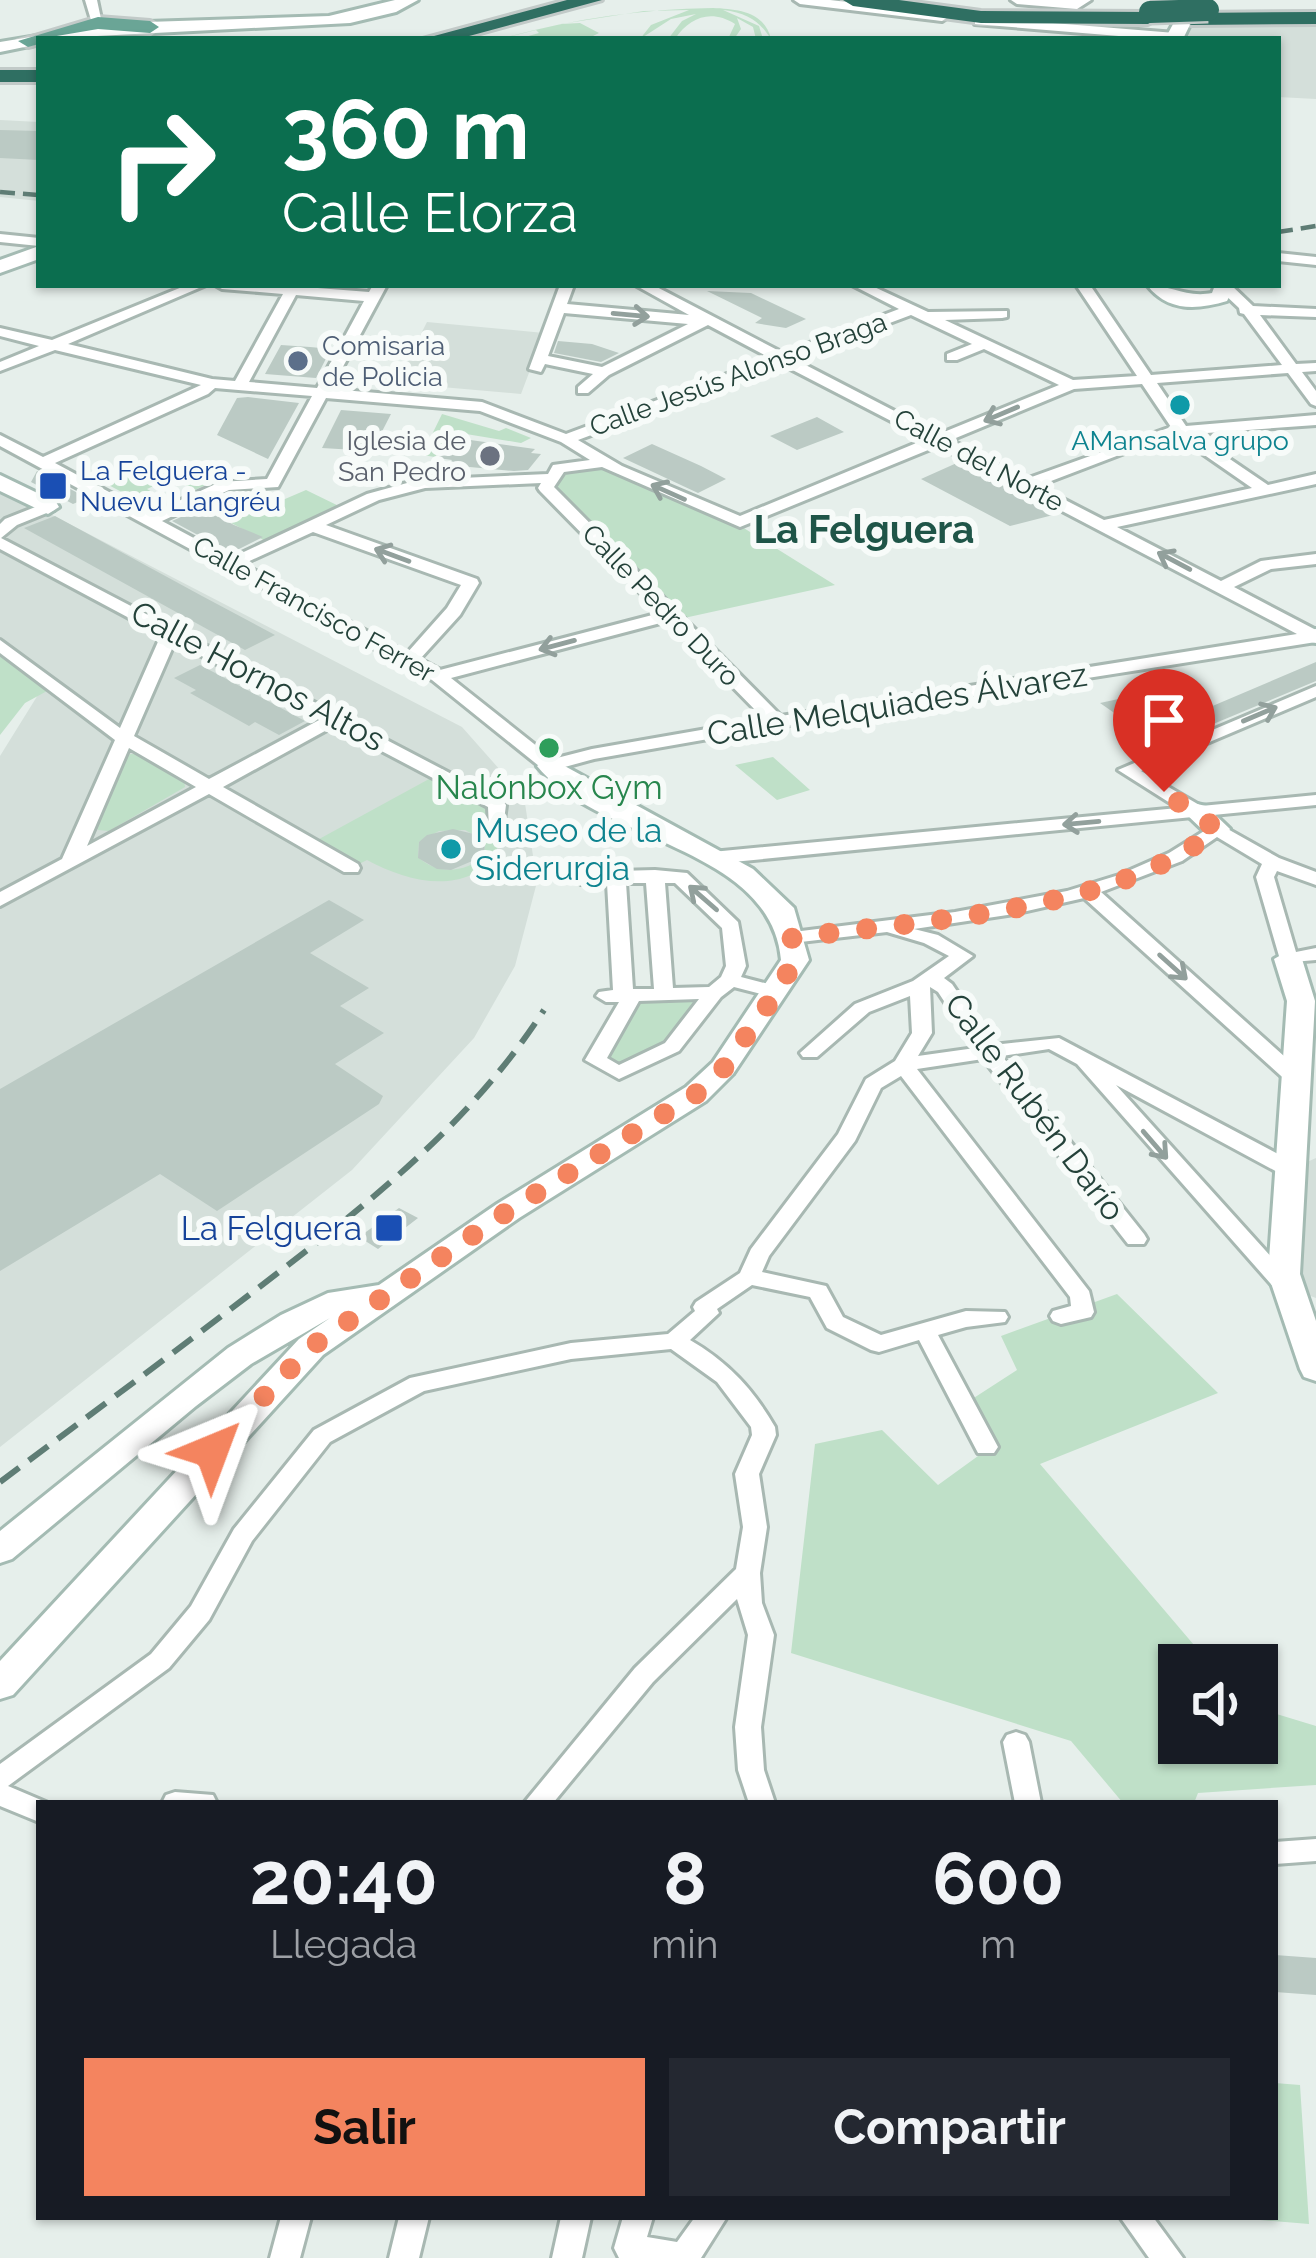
<!DOCTYPE html>
<html lang="es">
<head>
<meta charset="utf-8">
<style>
  body { margin:0; font-family:Raleway,sans-serif; background:#242831; color:#f1f3f6; height:100vh; display:flex; flex-direction:column; font-size:45px; white-space:nowrap }
  * { box-sizing:border-box; margin:0 }
  p { font-size:39px; color:#9ea1a6 }
  .icon { flex:none; width:66px; height:66px; fill:none; stroke:currentColor; stroke-width:2; stroke-linecap:round; stroke-linejoin:round }
  .map { position:relative; flex:1; overflow:hidden }
  .details { position:absolute; left:36px; top:1800px; width:1242px; height:420px; display:flex; flex-direction:column; background:#171b24; border-radius:0px; box-shadow:0 3px 9px #0004 }
  .details>* { flex:none }
  .hud { position:absolute; left:36px; top:36px; width:1245px; height:252px; border-radius:0px; box-shadow:0 3px 9px #0004; background:#0b6e4f; color:#fff; overflow:hidden }
  .buttons { position:absolute; left:1158px; top:1644px; display:grid; gap:24px }
  .buttons a { display:grid; place-items:center; width:120px; height:120px; border-radius:0px; background:#171b24; box-shadow:0 3px 9px #0004; font-size:60px }
  .pin { position:absolute; display:grid; place-items:center; width:102px; height:102px; color:#fff; margin:-123px -51px; border-radius:50% 50% 50% 0; rotate:-45deg; box-shadow:0 0 12px #0007 }
  .pin .icon { rotate:45deg }
  .me { position:absolute; width:132px; margin:-66px; rotate:44deg; stroke-linejoin:round; filter:drop-shadow(0 0 9px #0008) }
  .turn { display:flex; align-items:center; gap:42px; height:252px; padding:0 48px; font-size:54px }
  .turn .icon { width:156px; height:156px; stroke-width:2.5 }
  .turn b { display:block; font-size:84px; line-height:102px }
  .eta { display:flex; justify-content:space-evenly; align-items:center; height:204px; text-align:center }
  .eta b { font-size:72px; font-weight:700; line-height:84px }
  .button { display:flex; gap:24px; margin-top:auto; padding:24px 48px }
  .button a { flex:1; height:138px; border-radius:0px; background:#f4845f; color:#111; font-size:48px; font-weight:700; line-height:138px; text-align:center }
  .button a+a { background:#242831; color:#f1f3f6 }
  .map>svg:first-child { display:block }
  .built { fill:#d4dfda }
  .green { fill:#bfe0c8; fill-rule:evenodd }
  .building { fill:#bbcac4 }
  .lines { fill:none; stroke-linecap:round; stroke-linejoin:round }
  .street-casing { stroke:#a8b8b2; stroke-width:6 }
  .secondary-casing { stroke:#a4bbb3; stroke-width:6 }
  .primary-casing { stroke:#c2cac8; stroke-width:6 }
  .highway-casing { stroke:#c2cac8; stroke-width:6 }
  .street { fill:#fff; fill-rule:evenodd }
  .secondary { fill:#fff; fill-rule:evenodd }
  .primary { fill:#6aa596; fill-rule:evenodd }
  .highway { fill:#2f6f62; fill-rule:evenodd }
  .rail-far1 { stroke:#5f7d75; stroke-width:4.5; stroke-dasharray:15 8; stroke-linecap:butt }
  .rail { stroke:#5f7d75; stroke-width:6; stroke-dasharray:24 12; stroke-linecap:butt }
  .highway-bridge-casing { stroke:#c2cac8; stroke-width:27; stroke-linecap:butt }
  .highway-bridge { stroke:#2f6f62; stroke-width:22 }
  .oneway { stroke:#92a09c }
  .route { stroke:#f4845f; stroke-width:21; stroke-dasharray:0 37.8 }
  .service-dot { fill:#5c6f8a; stroke:#f7fbf9; stroke-width:4.5 }
  .culture-dot { fill:#0f9aa8; stroke:#f7fbf9; stroke-width:4.5 }
  .worship-dot { fill:#6b7280; stroke:#f7fbf9; stroke-width:4.5 }
  .transit-dot { fill:#1a4fb4; stroke:#f7fbf9; stroke-width:4.5 }
  .leisure-dot { fill:#2e9e5b; stroke:#f7fbf9; stroke-width:4.5 }
  .labels { text-anchor:middle; dominant-baseline:central; stroke-width:12; stroke-linejoin:round; paint-order:stroke }
  .far-service-label { font-size:27px; fill:#4e5e75; stroke:#f7fbf9; text-anchor:start }
  .far-street-label { font-size:27px; fill:#24423a; stroke:#f7fbf9 }
  .far-worship-label { font-size:27px; fill:#5b616d; stroke:#f7fbf9; text-anchor:end }
  .far-culture-label { font-size:27px; fill:#0d838f; stroke:#f7fbf9 }
  .far-transit-label { font-size:27px; fill:#164399; stroke:#f7fbf9; text-anchor:start }
  .street-label { font-size:33px; fill:#24423a; stroke:#f7fbf9 }
  .leisure-label { font-size:33px; fill:#27864d; stroke:#f7fbf9 }
  .culture-label { font-size:33px; fill:#0d838f; stroke:#f7fbf9; text-anchor:start }
  .transit-label { font-size:33px; fill:#164399; stroke:#f7fbf9; text-anchor:end }
  .far-district-label { font-size:39px; font-weight:bold; fill:#1f5548; stroke:#f7fbf9 }
</style>
</head>
<body>
<div class="map">
<svg width="1316" height="2258" viewBox="0 0 1316 2258">
  <rect width="100%" height="100%" fill="#e6efeb"/>
  <path class="built" d="M1316,19V99L1278,97V39H1182L1191,25Z
    M0,120L39,122V201L0,197Z
    M427,322L544,333L521,394L396,383Z
    M0,488L462,727L524,797L537,882L515,966L474,1038L352,1170L0,1447V756L41,690L0,655Z
    M1316,1158V1298L1305,1294L1302,1281L1307,1162Z"/>
  <path class="green" d="M713,8C738,9 765,12 771,39C759,21 748,13 723,10L759,26L763,39H756L753,27L737,18L741,29L734,39H728L735,24C711,9 690,17 675,39H668L682,21L696,14L671,19L640,39L651,25L689,10L644,11L561,24L580,23L599,33L587,39L525,37L539,33L536,30L500,39C572,19 640,9 713,8Z
    M442,414L499,431L506,428L531,438L521,443L454,432L435,457L422,455Z
    M594,463L739,525L835,585L675,620L546,488L559,468Z
    M187,464L217,480L195,490L171,478L147,489L169,502L154,509L99,480L131,466L156,478Z
    M225,488L252,489L278,502L306,490L347,510L273,545L193,503Z
    M0,653L47,691L25,703L0,735Z
    M140,753L184,780L185,787L109,831L98,830L95,823L125,755Z
    M773,757L810,790L777,800L735,765Z
    M440,773L497,805V853C466,897 407,882 367,860L351,868L310,844ZM465,830L485,841L484,856C465,873 437,875 418,857L419,842L439,831Z
    M694,998L700,1001L669,1045L620,1069L601,1059L637,1000Z
    M1117,1294L1218,1393L1040,1464L1211,1665H1179V1743H1257V1708L1316,1726V1785L1198,1793L1194,1803H1123L1071,1741L791,1653L815,1444L882,1430L938,1485L996,1443L966,1403L1017,1370L1001,1336Z
    M1275,2083L1300,2085L1309,2224L1224,2217H1275Z"/>
  <path class="building" d="M0,130L39,131V160L0,158Z
    M707,291L751,293L806,319L786,328L755,323L762,318Z
    M558,341L592,344L619,353L601,362L554,353Z
    M281,345L310,347L331,349L316,378L265,374Z
    M248,397L299,403L268,459L217,435L237,398Z
    M341,410L391,414L372,451L322,448Z
    M817,417L844,432L797,450L770,436Z
    M463,439L535,449L531,453L541,454L528,470L514,471L448,465L452,460L438,458L452,441Z
    M652,444L701,466L726,479L698,493L623,458Z
    M959,462L1057,514L1010,526L921,479Z
    M37,471L87,498L73,504L31,482Z
    M201,508L234,525L263,537L231,553L172,521Z
    M55,516L202,596L275,635L245,650L24,528Z
    M1316,662V681L1206,727L1189,716Z
    M200,665L251,692L305,721L279,735L255,722L249,726L190,693L196,690L174,678Z
    M1174,687L1185,714L1153,740L1100,703Z
    M453,829L478,835L485,842L484,856L451,870L437,869L418,858L419,842L427,835Z
    M329,900L364,920L310,953L369,988L340,1006L384,1033L335,1064L383,1096L379,1104L217,1211L160,1174L0,1271V1089Z
    M399,1208L418,1218L378,1249L359,1237Z
    M1275,1955L1316,1958V1995L1275,1992Z"/>
  <g class="lines">
    <g class="street-casing">
      <path id="street" d="M85,0H97L104,33L94,30Z
        M794,0H830L942,13L948,17L942,21L800,4Z
        M1011,0H1091L1077,9L1017,4Z
        M979,17L1175,33L1181,37L1155,39L975,24V18Z
        M0,234L39,238V246L0,242Z
        M1278,253L1316,257V265L1278,261Z
        M187,285H206L68,344L212,379L235,381L283,294L222,289L215,285L292,286L369,292L373,285H387L331,389L482,402L566,434L770,358L708,325L609,375L588,393H578V387L593,374L545,364L541,372L529,369L560,285H574L567,304L689,315L635,285H653L783,353L899,309L852,285H870L928,312L1007,311V317L1002,318L945,320L1073,380L1137,376L1076,285H1090L1151,375L1282,365L1244,314L1240,313L1239,308L1221,291V285H1231L1253,306L1316,309V317L1260,315L1296,364L1316,363V371L1302,372L1316,391V406L1311,404L1288,373L1157,383L1186,426L1316,415V425L1193,434L1268,485L1316,474V484L1117,527L1221,581L1261,561L1316,554V564L1271,569L1234,587L1316,630V642L777,727L594,759L550,771L544,770L432,680L0,446V435L43,457L201,385L55,350L0,371V362L39,346L0,336V328L52,340ZM296,295L364,301L317,388L249,382ZM564,313L688,324L602,367L548,356ZM911,315L972,344L947,354V360H957L984,349L1059,385L939,434L794,359ZM781,364L926,439L740,516L622,466L578,440ZM1142,384L1171,427L1026,479L951,440L1074,389ZM215,388L312,396L267,479L220,482L150,514L55,463L208,394ZM326,398L480,411L561,442L590,460L553,465L548,474L418,480L367,494L231,558L162,521L229,490L278,487ZM1169,436H1177L1252,488L1104,520L1038,486ZM938,446L1297,634L781,716L554,487L564,472L602,467L740,527ZM541,483L538,488L540,491L660,613L440,670L420,659L460,615L479,583L477,579L326,525L379,500L425,488ZM313,532L461,585L447,608L407,653L243,564ZM668,621L764,719L592,749L553,759L451,678Z
        M48,502L56,507L54,510L17,525L1,538L503,801L506,805L503,828H489L488,807L334,726L223,787L358,864L360,868L358,872H344L209,794L0,906V892L62,859L115,740L0,653V640L120,728L161,635L0,549V524L5,519ZM175,642L321,719L209,779L134,736ZM129,748L196,787L87,846Z
        M1316,686V697L1141,771L1201,806L1316,795V805L712,864L703,858L712,852L1178,808L1118,770Z
        M1217,823L1279,858L1316,872V885L1277,871L1274,877L1296,952L1316,948V960L1281,963L1256,877L1262,864L1217,837L1182,861L1101,892L1304,1074L1307,1079L1304,1084H1290L1084,898L1014,914L914,929L938,935L973,956L944,978L952,984L993,1045L1059,1038L1297,1164L1300,1169L1297,1174H1281L1116,1085L1294,1282L1297,1287L1294,1292H1278L1077,1064L1049,1049L1002,1056L1144,1234L1147,1239L1144,1244H1128L983,1059L917,1069L1089,1291L1094,1312L1091,1317L1061,1324L1053,1321L1050,1316L1053,1311L1071,1306L1070,1297L901,1076L881,1088L855,1141L769,1256L762,1272L826,1286L843,1317L881,1335L966,1311L1005,1312L1008,1317L1005,1322L966,1327L938,1335L998,1447L994,1453H978L919,1340L879,1352L871,1350L827,1328L810,1297L752,1285L717,1309L719,1313L690,1340C728,1362 753,1389 775,1427L776,1435L759,1474L767,1527L760,1573L762,1603L774,1635L761,1727L764,1770L775,1803H749L738,1770L735,1727L748,1635L737,1599L653,1682L553,1803H524L635,1668L736,1569L743,1527L735,1474L752,1435L751,1427L717,1382L671,1349L571,1359L424,1391L330,1442L252,1541L209,1620L169,1668L8,1786L48,1803H39V1822L0,1806V1764L151,1654L191,1606L234,1529L314,1430L410,1378L571,1343L668,1334L695,1311L693,1307L696,1302L740,1273L751,1249L838,1134L866,1079L895,1061L912,1033L910,996L869,1012L817,1057H803L800,1053L855,1004L913,981L949,956L924,943L887,932L792,943L782,937L785,933L955,912L1067,891L1119,875L1169,853ZM930,987L938,992L975,1048L918,1056L932,1033Z
        M655,870L687,873L738,922L746,966L741,977L784,988L787,992L777,998L734,987L721,997L679,1051L619,1079L585,1060L619,1002H606L596,996L599,992L613,990L607,883L581,884L572,878L581,872ZM626,883H646L654,989H633ZM665,883H675L722,928L726,966L721,977L709,987L673,988ZM699,999L665,1043L619,1065L607,1058L639,1001Z
        M1016,1732L1025,1735L1029,1742L1041,1803H1015L1003,1742L1007,1735Z
        M175,1792L213,1795L217,1803H162L166,1795Z
        M1316,1839V1861L1275,1864V1842Z
        M281,2217H311L300,2258H270Z
        M399,2217H429L419,2258H389Z
        M561,2217H591L582,2258H552Z
        M623,2217H653L647,2237L677,2242L695,2217H727L701,2258H619L614,2248Z
        M1120,2217H1153L1183,2258H1149Z"/>
    </g>
    <g class="secondary-casing">
      <path id="secondary" d="M395,0H418L396,12L350,23L39,39V44L0,52V42L116,23L329,16Z
        M1186,0L1200,4L1183,39H1165Z
        M39,246V259L0,273V260Z
        M1147,285C1171,285 1186,298 1212,293L1215,285H1235L1227,301C1197,310 1168,312 1147,285Z
        M0,475L56,502L59,507L48,514L0,491Z
        M1316,629V643L1306,641V631Z
        M550,758L753,869L794,908L809,960L733,1074L706,1101L519,1218L323,1355L13,1695L0,1699V1661L299,1339L330,1318L251,1364L196,1406L12,1559L0,1563V1531L228,1348L281,1315L328,1293L379,1285L497,1204L686,1087L713,1062L781,960C771,846 598,842 537,766Z
        M1197,804L1206,806L1230,829L1226,835H1208L1184,812Z
        M1288,951L1302,959L1315,1001L1300,1274L1316,1321V1381L1304,1377L1300,1369L1268,1274L1287,1001L1274,959Z"/>
    </g>
    <g class="primary-casing">
      <path id="primary" d="M98,17L150,21L159,27L150,33L98,29L39,39V44L28,47L18,41Z"/>
    </g>
    <g class="highway-casing">
      <path id="highway" d="M567,0H602L458,39H423Z
        M843,0H899L981,11L1148,12L1158,18L1148,24L981,23L853,6Z
        M1316,12V24L1191,25L1181,19L1191,13Z
        M0,70H39V82H0Z"/>
    </g>
    <use href="#street" class="street"/>
    <use href="#secondary" class="secondary"/>
    <use href="#primary" class="primary"/>
    <use href="#highway" class="highway"/>
    <path class="rail-far1" d="M0,192L39,195
      M1278,232L1316,226"/>
    <path class="rail" d="M0,1482C83,1420 167,1358 249,1295C360,1210 467,1129 544,1010"/>
    <g class="highway-bridge-casing">
      <path id="highway-bridge" d="M1150,12L1208,10"/>
    </g>
    <use href="#highway-bridge" class="highway-bridge"/>
  </g>
  <defs><path id="oneway-shaft" d="M-6 0H5M1.5-3L5.5 0L1.5 3" fill="none" stroke-width="1.6" stroke-linecap="round" stroke-linejoin="round" transform="scale(3)"/></defs>
  <g class="oneway">
    <use href="#oneway-shaft" transform="translate(631 315) rotate(5)"/>
    <use href="#oneway-shaft" transform="translate(1001 414) rotate(157)"/>
    <use href="#oneway-shaft" transform="translate(668 492) rotate(-156)"/>
    <use href="#oneway-shaft" transform="translate(392 555) rotate(-160)"/>
    <use href="#oneway-shaft" transform="translate(1174 561) rotate(-152)"/>
    <use href="#oneway-shaft" transform="translate(557 645) rotate(165)"/>
    <use href="#oneway-shaft" transform="translate(1260 714) rotate(-23)"/>
    <use href="#oneway-shaft" transform="translate(1081 823) rotate(175)"/>
    <use href="#oneway-shaft" transform="translate(703 898) rotate(-139)"/>
    <use href="#oneway-shaft" transform="translate(1173 967) rotate(42)"/>
    <use href="#oneway-shaft" transform="translate(1155 1145) rotate(49)"/>
  </g>
  <g class="lines">
    <path class="route" d="M212,1451L311,1347L508,1211L696,1094L723,1069L777,992L795,960L792,938C919,920 1116,913 1217,829L1164,792"/>
  </g>
  <circle class="service-dot" cx="298" cy="361" r="12"/>
  <g class="culture-dot">
    <circle cx="1180" cy="405" r="12"/>
    <circle cx="451" cy="849" r="12"/>
  </g>
  <circle class="worship-dot" cx="490" cy="456" r="12"/>
  <g class="transit-dot">
    <rect x="38" y="471" width="30" height="30" rx="6"/>
    <rect x="374" y="1213" width="30" height="30" rx="6"/>
  </g>
  <circle class="leisure-dot" cx="549" cy="748" r="12"/>
  <g class="labels">
    <g class="far-service-label">
      <text x="322" y="345">Comisaria<tspan x="322" dy="31">de Policia</tspan></text>
    </g>
    <g class="far-street-label">
      <text transform="translate(738 374) rotate(-20)">Calle Jesús Alonso Braga</text>
      <text transform="translate(979 460) rotate(28)">Calle del Norte</text>
      <text transform="translate(661 605) rotate(46)">Calle Pedro Duro</text>
      <text transform="translate(314 609) rotate(29)">Calle Francisco Ferrer</text>
    </g>
    <g class="far-worship-label">
      <text x="466" y="440">Iglesia de<tspan x="466" dy="31">San Pedro</tspan></text>
    </g>
    <g class="far-culture-label">
      <text x="1180" y="440">AMansalva grupo</text>
    </g>
    <g class="far-transit-label">
      <text x="80" y="470">La Felguera -<tspan x="80" dy="31">Nuevu Llangréu</tspan></text>
    </g>
    <g class="street-label">
      <text transform="translate(258 676) rotate(28)">Calle Hornos Altos</text>
      <text transform="translate(897 704) rotate(-9)">Calle Melquiades Álvarez</text>
      <text transform="translate(1035 1107) rotate(53)">Calle Rubén Darío</text>
    </g>
    <g class="leisure-label">
      <text x="549" y="787">Nalónbox Gym</text>
    </g>
    <g class="culture-label">
      <text x="475" y="830">Museo de la<tspan x="475" dy="38">Siderurgia</tspan></text>
    </g>
    <g class="transit-label">
      <text x="362" y="1228">La Felguera</text>
    </g>
    <g class="far-district-label">
      <text x="864" y="529">La Felguera</text>
    </g>
  </g>
</svg>
<div class="buttons">
<a><svg class="icon" aria-label="sound" viewBox="0 0 24 24"><path d="M4 9h4l5-4v14l-5-4H4zM17 9q2 3 0 6"/></svg></a>
</div>
<div class="pin" style="left:1164px;top:792px;background:#d93025"><svg class="icon" aria-label="arrive" viewBox="0 0 24 24"><path d="M6 21V4h12l-3 4 3 4H6"/></svg></div>
<svg class="me" style="left:212px;top:1451px" viewBox="-20 -20 40 40"><path d="M0-17L14 15 0 8-14 15z" fill="#f4845f" stroke="#fff" stroke-width="4"/></svg>
<div class="hud">
<div class="turn"><svg class="icon" aria-label="right" viewBox="0 0 24 24"><path d="M7 20v-9h11M14 6l5 5-5 5"/></svg><div><b>360 m</b>Calle Elorza</div></div>
</div>
<section class="details">
<div class="eta">
<div><b>20:40</b><p>Llegada</p></div>
<div><b>8</b><p>min</p></div>
<div><b>600</b><p>m</p></div>
</div>
<div class="button"><a>Salir</a><a>Compartir</a></div>
</section>
</div>
</body>
</html>
